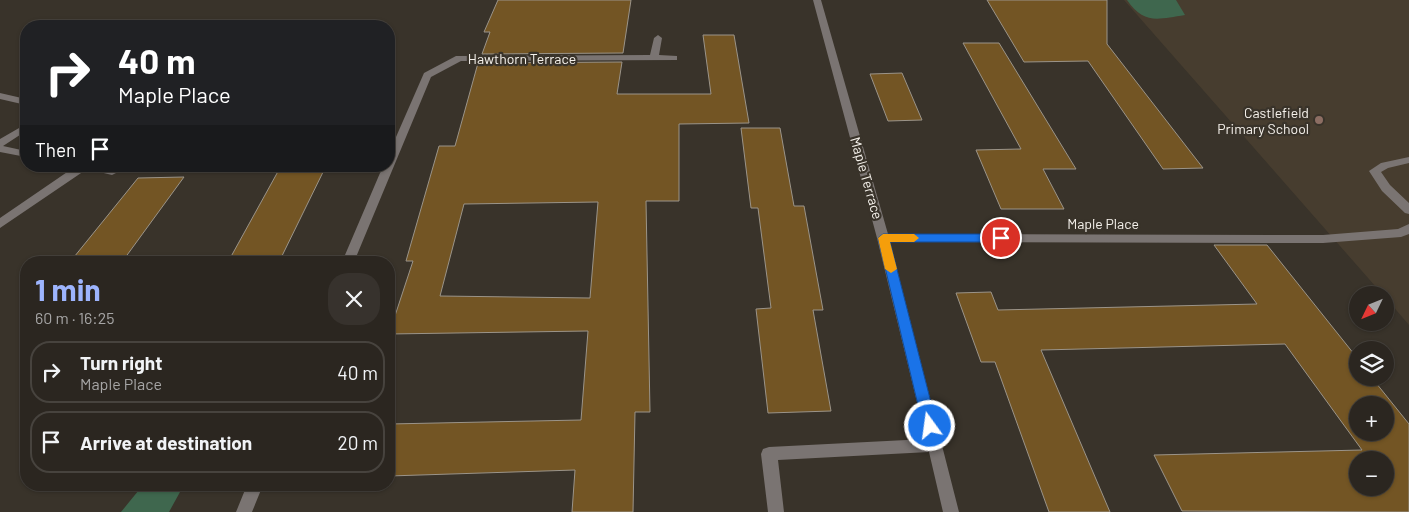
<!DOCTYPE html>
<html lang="en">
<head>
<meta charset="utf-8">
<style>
  body { margin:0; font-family:Barlow,sans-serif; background:#37322d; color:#f1f3f6; height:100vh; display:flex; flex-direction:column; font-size:19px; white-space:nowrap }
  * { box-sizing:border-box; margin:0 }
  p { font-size:16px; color:#a6a5a5 }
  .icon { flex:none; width:28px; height:28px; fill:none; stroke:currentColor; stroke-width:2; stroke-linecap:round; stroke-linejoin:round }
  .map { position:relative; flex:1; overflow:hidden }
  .sheet { position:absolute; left:20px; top:256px; width:375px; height:235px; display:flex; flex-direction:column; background:#2b2620; border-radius:20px; box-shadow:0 1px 4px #0004,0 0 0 1px #47433e }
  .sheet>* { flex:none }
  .banner { position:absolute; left:20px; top:20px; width:375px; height:152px; border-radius:20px; box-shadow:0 1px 4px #0004,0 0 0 1px #47433e; background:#202124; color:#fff; overflow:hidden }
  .needle { width:32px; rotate:227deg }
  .tools { position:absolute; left:1349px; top:286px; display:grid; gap:10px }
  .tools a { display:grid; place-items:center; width:45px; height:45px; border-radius:50%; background:#2b2620; box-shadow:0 1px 4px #0004,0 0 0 1px #47433e; font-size:25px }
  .pin { position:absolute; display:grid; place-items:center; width:42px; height:42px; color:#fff; margin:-21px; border:2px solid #fff; border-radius:50%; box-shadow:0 1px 5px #0007 }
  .me { position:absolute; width:55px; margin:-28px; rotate:346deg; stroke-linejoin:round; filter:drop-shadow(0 0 4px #0008) }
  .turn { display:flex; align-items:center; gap:18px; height:105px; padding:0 15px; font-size:22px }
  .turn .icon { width:65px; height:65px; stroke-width:2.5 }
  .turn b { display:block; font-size:35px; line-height:42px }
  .then { display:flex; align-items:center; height:48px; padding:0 15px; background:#0003; gap:10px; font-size:19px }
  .round { display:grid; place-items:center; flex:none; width:52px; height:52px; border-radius:20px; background:#37322d }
  .overview { display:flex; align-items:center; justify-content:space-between; height:85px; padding:0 15px }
  h1 { font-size:30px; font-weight:700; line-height:38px; color:#9db4fd }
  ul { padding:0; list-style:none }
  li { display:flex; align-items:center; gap:15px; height:62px; margin:0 10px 8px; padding:0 5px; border:2px solid #47433e; border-radius:20px }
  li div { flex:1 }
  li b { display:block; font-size:19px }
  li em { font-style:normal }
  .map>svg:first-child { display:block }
  .built { fill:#473d2f }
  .green { fill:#3f674e }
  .building { fill:#735524; stroke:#9b9489; fill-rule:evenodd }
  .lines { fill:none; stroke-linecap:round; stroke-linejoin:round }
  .lane { fill:#7a7472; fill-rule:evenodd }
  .street { fill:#7a7472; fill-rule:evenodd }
  .route { fill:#1a73e8; stroke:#114b97 }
  .slow { fill:#f59e0b }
  .education-dot { fill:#8d6e63; stroke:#39332a; stroke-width:2 }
  .labels { text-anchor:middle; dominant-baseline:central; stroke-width:4.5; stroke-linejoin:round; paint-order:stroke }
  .street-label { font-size:14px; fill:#f6f2ec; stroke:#39332a }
  .poi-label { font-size:14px; fill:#f6f2ec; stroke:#39332a; text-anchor:end }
</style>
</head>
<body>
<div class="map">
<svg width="1409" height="512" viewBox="0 0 1409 512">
  <rect width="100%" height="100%" fill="#39332a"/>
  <path class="built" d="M1124,0H1409V325L1385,297V295H1383Z"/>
  <path class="green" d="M1127,0H1176L1185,15C1158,19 1144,25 1127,0Z
    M143,485H170L180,492L169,512H121Z"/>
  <path class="building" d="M498,0H631L623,53L482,54L490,32H484Z
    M987,0H1107V44L1203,168L1163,169L1088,61L1024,62Z
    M703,35H734L749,123L679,124V201H646L650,412H635L633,512H572L575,470L389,476V424L581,420L588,331L389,334L413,261H406L439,146H455L478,63L622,62L617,94H711ZM598,202L590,298L440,296L464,204Z
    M963,43H999L1076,169H1043L1064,209H1001L976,150L1021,149Z
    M902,73L922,120L888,121L870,74Z
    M741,128H780L794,206H804L823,310H813L831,411L768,413L756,309L771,308L758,208H751Z
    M281,166H326L279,262H228Z
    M184,177L122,262H70L138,178Z
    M1214,245H1267L1358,359V378H1372L1409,424V512L1182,511L1154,455L1362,450L1285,344L1041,350L1110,512H1049L995,362H981L956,293L991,292L998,310L1257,304ZM1358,405H1385V432H1358ZM1358,460H1385V488H1358Z"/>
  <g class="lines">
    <path class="lane" d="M1409,157V163L1388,168L1381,172L1390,185L1409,203V214L1405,213L1382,191L1369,171L1381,163Z
      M1409,224V234L1401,237L1323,243L1317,239L1323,235L1398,229Z"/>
    <path class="street" d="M813,0H821L888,234L1323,235L1329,239L1323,243L890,242L959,512H943L929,452L778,460L784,512H768L761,454L763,449L769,447L926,439L877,238Z
      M658,35L662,38L659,55L677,56V60L461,61L431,77L354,262H342L383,166H389V153L424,73L456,56L650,55L654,38Z
      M0,93L26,99V105L0,99Z
      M26,124V131L3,146L26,151V157L0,152V139Z
      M76,166H103L116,170L118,172L112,175L87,169L0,228V218Z
      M247,485H263L252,512H236Z"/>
  </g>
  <path class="route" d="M883,234H1001L1006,238L1001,242H890L937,426L935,430L930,432L925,430L923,426L878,238Z"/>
  <path class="slow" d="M883,234H914L919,238L914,242H890L897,269L891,273L885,269L878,238Z"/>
  <circle class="education-dot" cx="1319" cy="120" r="5"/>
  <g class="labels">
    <g class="street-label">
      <text x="522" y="58">Hawthorn Terrace</text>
      <text transform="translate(867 178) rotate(74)">Maple Terrace</text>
      <text x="1103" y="223">Maple Place</text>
    </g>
    <g class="poi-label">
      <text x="1309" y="112">Castlefield<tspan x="1309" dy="16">Primary School</tspan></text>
    </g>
  </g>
</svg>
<div class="tools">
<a><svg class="needle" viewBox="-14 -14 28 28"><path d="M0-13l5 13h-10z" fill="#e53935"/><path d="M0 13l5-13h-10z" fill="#a6a5a5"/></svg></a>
<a><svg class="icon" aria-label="layers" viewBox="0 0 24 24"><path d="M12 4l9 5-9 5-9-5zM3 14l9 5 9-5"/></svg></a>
<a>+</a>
<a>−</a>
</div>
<div class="pin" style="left:1001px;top:238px;background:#d93025"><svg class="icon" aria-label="arrive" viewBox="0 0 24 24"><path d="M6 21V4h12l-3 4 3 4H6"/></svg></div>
<svg class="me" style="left:930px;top:426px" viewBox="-20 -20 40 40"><circle r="17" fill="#1a73e8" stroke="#fff" stroke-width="3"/><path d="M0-11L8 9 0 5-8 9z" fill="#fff"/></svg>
<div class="banner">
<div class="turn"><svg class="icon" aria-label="right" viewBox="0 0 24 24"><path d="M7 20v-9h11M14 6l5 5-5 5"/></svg><div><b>40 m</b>Maple Place</div></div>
<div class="then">Then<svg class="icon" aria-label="arrive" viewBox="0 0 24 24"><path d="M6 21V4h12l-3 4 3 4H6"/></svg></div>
</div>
<section class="sheet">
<div class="overview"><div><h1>1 min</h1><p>60 m · 16:25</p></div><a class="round"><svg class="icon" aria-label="close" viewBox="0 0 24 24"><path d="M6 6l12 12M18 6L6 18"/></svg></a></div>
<ul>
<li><svg class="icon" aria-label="right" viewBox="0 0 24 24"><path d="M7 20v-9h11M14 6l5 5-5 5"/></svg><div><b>Turn right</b><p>Maple Place</p></div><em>40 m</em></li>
<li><svg class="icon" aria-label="arrive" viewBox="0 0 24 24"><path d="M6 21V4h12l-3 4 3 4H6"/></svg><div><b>Arrive at destination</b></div><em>20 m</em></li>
</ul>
</section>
</div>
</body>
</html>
